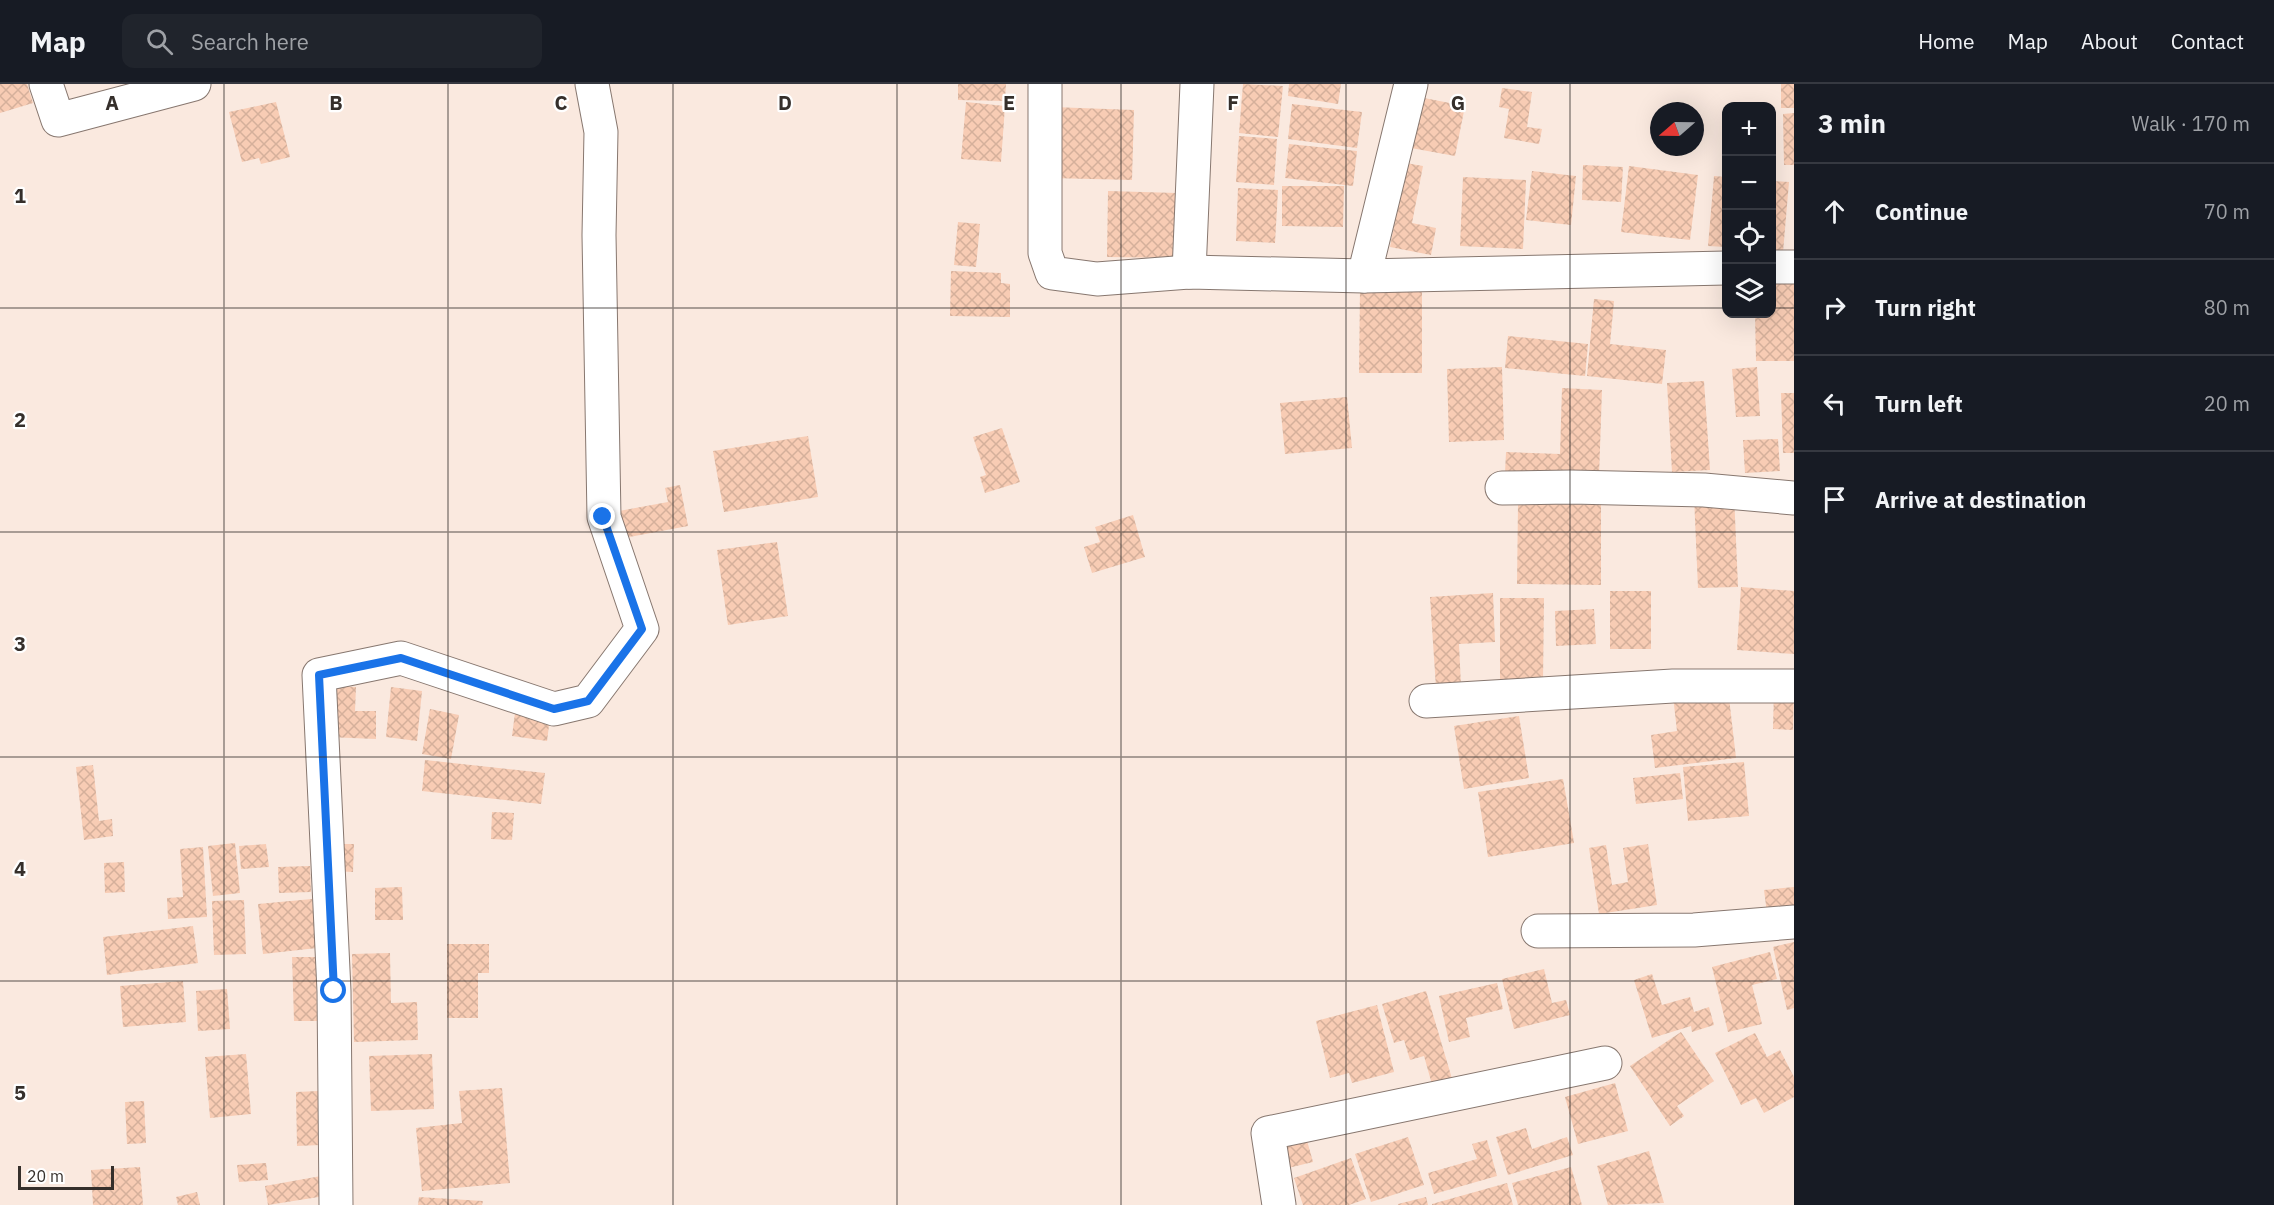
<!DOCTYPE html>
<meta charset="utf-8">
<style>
body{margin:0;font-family:"IBM Plex Sans",sans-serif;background:#20242c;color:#f1f3f6}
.controls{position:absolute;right:18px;top:18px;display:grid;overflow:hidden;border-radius:12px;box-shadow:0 6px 24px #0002}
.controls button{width:54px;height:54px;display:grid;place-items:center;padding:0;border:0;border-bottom:2px solid #363941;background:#171b24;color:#f1f3f6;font:30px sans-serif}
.compass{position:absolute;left:1650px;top:18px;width:54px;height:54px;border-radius:50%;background:#171b24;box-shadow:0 6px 24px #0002;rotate:250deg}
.scale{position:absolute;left:18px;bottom:15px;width:96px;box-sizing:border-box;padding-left:6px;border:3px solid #352f2b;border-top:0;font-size:16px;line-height:21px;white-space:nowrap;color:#352f2b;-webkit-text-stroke:4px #fff;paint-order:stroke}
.stop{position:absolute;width:18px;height:18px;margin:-14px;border:4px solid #1a73e8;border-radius:50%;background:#fff}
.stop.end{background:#1a73e8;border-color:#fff;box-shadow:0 2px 6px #0008}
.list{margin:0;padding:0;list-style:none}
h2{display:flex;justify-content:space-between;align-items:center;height:78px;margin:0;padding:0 24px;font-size:26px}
h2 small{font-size:20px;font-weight:400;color:#9ea1a6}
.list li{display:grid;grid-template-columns:39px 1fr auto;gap:18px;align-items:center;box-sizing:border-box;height:96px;padding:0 24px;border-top:2px solid #363941}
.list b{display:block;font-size:22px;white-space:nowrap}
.list em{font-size:20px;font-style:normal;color:#9ea1a6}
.icon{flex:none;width:33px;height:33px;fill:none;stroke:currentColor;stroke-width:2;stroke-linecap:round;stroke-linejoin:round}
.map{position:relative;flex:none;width:1794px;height:1121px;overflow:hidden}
header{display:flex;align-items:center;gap:36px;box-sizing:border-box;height:84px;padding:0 30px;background:#171b24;border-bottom:2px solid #363941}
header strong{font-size:28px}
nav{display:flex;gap:33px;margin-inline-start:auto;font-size:21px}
.search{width:420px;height:54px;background:#20242c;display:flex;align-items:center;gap:15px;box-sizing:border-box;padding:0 21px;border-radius:12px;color:#9ea1a6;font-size:22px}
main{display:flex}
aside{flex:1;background:#171b24}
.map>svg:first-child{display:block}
.building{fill:url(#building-cross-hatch)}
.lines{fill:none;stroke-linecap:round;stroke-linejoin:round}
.street-casing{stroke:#87776f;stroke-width:35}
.street{stroke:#fff;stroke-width:33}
.route{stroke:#1a73e8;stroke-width:8}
.grid{fill:none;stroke:#352f2b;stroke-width:1.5;stroke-opacity:0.55}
.grid-label{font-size:20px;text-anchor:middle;font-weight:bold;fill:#352f2b;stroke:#fff;stroke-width:4.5;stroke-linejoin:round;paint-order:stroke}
</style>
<header>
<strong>Map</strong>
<div class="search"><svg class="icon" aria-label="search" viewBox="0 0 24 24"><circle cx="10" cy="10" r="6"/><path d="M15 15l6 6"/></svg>Search here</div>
<nav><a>Home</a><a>Map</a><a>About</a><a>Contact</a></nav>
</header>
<main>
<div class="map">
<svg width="1794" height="1121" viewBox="0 0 1794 1121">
<defs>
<pattern id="building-cross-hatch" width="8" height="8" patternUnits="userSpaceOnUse" patternTransform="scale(1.5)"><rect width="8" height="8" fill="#f8ccb4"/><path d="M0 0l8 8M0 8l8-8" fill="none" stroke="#d5b09b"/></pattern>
</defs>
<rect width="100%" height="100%" fill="#fae9df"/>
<!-- building -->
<g class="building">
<polygon points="0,0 27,0 33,19 0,29"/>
<polygon points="958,0 1006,0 1005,17 958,16"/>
<polygon points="1243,0 1283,2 1278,53 1239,49"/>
<polygon points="1289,0 1341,0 1338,20 1288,12"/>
<rect x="1781" y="0" width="13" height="24"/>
<polygon points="1502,4 1532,8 1527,43 1542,45 1539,60 1504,54 1509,25 1499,23"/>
<polygon points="1419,13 1465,22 1455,72 1411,64"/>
<polygon points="276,18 290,73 261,80 259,74 242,78 229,28"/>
<polygon points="966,18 1005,22 1001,78 961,75"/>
<polygon points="1292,20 1362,28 1357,64 1288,55"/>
<polygon points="1053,23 1134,26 1132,96 1050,94"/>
<polygon points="1794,29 1794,81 1784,81 1783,30"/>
<polygon points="1239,52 1277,55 1274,101 1236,98"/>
<polygon points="1289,60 1357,67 1353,102 1285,94"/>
<polygon points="1406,79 1423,82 1412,139 1436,144 1431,171 1390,163"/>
<polygon points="1583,81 1623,83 1621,118 1582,116"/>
<polygon points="1629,82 1698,91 1690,156 1621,148"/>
<polygon points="1532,87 1576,92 1571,141 1526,136"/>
<polygon points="1714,92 1726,93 1726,163 1708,162"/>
<polygon points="1463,93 1526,96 1523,165 1460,162"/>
<polygon points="1772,97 1789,98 1783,168 1772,167"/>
<polygon points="1282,102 1344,102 1343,143 1282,142"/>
<polygon points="1238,104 1278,106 1275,159 1236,157"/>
<polygon points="1108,107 1177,109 1176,174 1107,173"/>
<polygon points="958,138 980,140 976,183 954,181"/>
<polygon points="951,187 1001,189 1001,199 1010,200 1010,233 950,232"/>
<polygon points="1772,191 1794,191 1794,277 1756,277 1755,230 1772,230"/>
<polygon points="1360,206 1422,206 1422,289 1359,289"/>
<polygon points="1594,215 1614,217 1610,260 1666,266 1662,300 1587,292"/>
<polygon points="1508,252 1588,260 1585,292 1505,284"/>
<polygon points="1502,283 1504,356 1449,358 1447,285"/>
<polygon points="1757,283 1760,332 1736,333 1732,285"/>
<polygon points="1704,297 1710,386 1672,388 1667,299"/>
<polygon points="1562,304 1602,306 1599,393 1505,389 1506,368 1560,370"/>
<polygon points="1781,309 1794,309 1794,369 1783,369"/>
<polygon points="1347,313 1352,364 1285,370 1280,319"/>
<polygon points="1002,344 1020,398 985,409 980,393 986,391 973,353"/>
<polygon points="808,352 818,413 724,428 713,367"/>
<polygon points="1778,355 1780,387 1745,389 1743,356"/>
<polygon points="680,401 688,442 624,454 619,427 668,418 665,404"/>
<polygon points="1734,410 1738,503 1698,504 1694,412"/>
<polygon points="1518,420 1601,421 1601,501 1517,500"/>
<polygon points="1133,431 1145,473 1092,489 1084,463 1100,458 1095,443"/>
<polygon points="777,458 788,532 728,541 717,466"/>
<polygon points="1741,503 1794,507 1794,570 1737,566"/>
<rect x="1610" y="507" width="41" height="58"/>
<polygon points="1493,509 1495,558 1459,560 1461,602 1436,604 1430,513"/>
<polygon points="1500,514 1544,514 1543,597 1500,596"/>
<polygon points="1594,525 1596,560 1556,562 1555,527"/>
<polygon points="328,602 356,603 355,627 376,627 376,655 327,653"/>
<polygon points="391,603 422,607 417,657 386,653"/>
<polygon points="1728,605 1736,674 1655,684 1651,651 1677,647 1673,612"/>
<polygon points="1774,605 1794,605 1793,646 1773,645"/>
<polygon points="430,625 459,631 451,675 422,670"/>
<polygon points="515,629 550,634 547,657 512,652"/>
<polygon points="1519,632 1529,694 1464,705 1454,642"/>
<polygon points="425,676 545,689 541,720 422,707"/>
<polygon points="1744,678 1749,732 1688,737 1683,683"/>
<polygon points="93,681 99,737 112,735 113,752 84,756 76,683"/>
<polygon points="1680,689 1683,715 1636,720 1633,694"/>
<polygon points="1563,695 1574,759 1488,773 1478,708"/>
<polygon points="492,728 514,729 512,756 491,755"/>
<polygon points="235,759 240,809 213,812 208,762"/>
<polygon points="266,760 269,783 241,785 239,762"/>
<polygon points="333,760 354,760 353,788 333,787"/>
<polygon points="1648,760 1657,821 1599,830 1589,764 1606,761 1612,801 1628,798 1623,764"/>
<polygon points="203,763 207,833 168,835 167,814 183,813 180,765"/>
<polygon points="124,778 125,808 105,809 104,779"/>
<polygon points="310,782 311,808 279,809 278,783"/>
<polygon points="402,803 403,836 375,836 375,804"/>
<polygon points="1794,803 1794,825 1767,829 1764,806"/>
<polygon points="312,815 317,864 263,870 258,820"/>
<polygon points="244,816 246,870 214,871 212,817"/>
<polygon points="193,842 198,879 107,891 103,853"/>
<polygon points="1794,858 1794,924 1787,926 1773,863"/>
<polygon points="447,860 489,860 489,889 478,889 478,934 447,934"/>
<polygon points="1770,868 1777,895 1752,901 1762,940 1728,948 1712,883"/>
<polygon points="390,869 391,919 417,918 418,956 354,958 352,870"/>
<polygon points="292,873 316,873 317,937 294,937"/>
<polygon points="1544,885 1552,919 1566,916 1570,931 1514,945 1502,895"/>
<polygon points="1652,890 1662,921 1690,913 1694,928 1709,923 1714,941 1692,948 1691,942 1652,954 1634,896"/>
<polygon points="183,897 186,938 123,943 120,902"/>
<polygon points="1497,899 1503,925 1466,934 1470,953 1449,958 1439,912"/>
<polygon points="227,905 230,945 198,947 196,907"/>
<polygon points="1426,907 1453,998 1433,1004 1424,972 1410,976 1404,956 1394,959 1382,920"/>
<polygon points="1377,921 1394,988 1352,999 1349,989 1330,994 1316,937"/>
<polygon points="1681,948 1714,997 1677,1022 1684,1032 1670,1042 1630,982"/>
<polygon points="1755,949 1767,973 1780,966 1794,993 1794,1013 1764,1029 1756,1014 1741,1021 1715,969"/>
<polygon points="246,970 251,1030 210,1034 205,973"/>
<polygon points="432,970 434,1025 371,1027 369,972"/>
<polygon points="1615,999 1628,1047 1578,1060 1565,1013"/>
<polygon points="502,1004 510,1099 422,1107 416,1044 462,1039 459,1007"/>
<polygon points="319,1007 321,1061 297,1062 296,1008"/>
<polygon points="144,1017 146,1059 127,1060 125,1018"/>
<polygon points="1526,1044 1532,1065 1567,1053 1573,1071 1508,1091 1496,1053"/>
<polygon points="1304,1046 1313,1078 1288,1084 1279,1053"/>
<polygon points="1408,1053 1424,1101 1371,1118 1355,1070"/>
<polygon points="1487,1056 1497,1092 1434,1110 1428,1089 1477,1075 1472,1060"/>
<polygon points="1649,1067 1664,1119 1608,1121 1597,1082"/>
<polygon points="1351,1074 1366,1115 1349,1121 1303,1121 1294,1094"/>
<polygon points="266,1079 268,1096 239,1098 237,1081"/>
<polygon points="140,1083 143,1121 93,1121 91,1086"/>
<polygon points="1571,1083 1582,1121 1518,1121 1512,1099"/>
<polygon points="321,1092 325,1112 268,1121 265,1102"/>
<polygon points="1507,1099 1513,1121 1432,1121 1432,1120"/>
<polygon points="197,1108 200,1121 178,1121 176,1113"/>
<polygon points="419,1113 483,1117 482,1121 418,1121"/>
<polygon points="1426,1113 1428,1121 1398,1121 1398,1120"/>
</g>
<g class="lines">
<defs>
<g id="street">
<polyline points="46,0 58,36 194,0"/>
<polyline points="1045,0 1045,169 1052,189 1097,195 1189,188 1364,192 1726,184"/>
<polyline points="1772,183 1794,183"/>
<polyline points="1189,188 1197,0"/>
<polyline points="1364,192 1411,0"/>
<polyline points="1502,404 1571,403 1704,406 1794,414"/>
<polyline points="1426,617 1673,602 1794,602"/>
<polyline points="1538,847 1694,846 1794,838"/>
<polyline points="336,1121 334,907 319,591 401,574 554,625 588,617 642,545 604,433 599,151 601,48 592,0"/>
<polyline points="1279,1121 1268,1049 1605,979"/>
</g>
</defs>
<!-- street casing -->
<use href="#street" class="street-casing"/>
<!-- street -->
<use href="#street" class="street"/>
</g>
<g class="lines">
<!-- route -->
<polyline class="route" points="334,907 319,591 401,574 554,625 588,617 642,545 603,433"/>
</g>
<!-- grid -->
<path class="grid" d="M224,0V1121M448,0V1121M673,0V1121M897,0V1121M1121,0V1121M1346,0V1121M1570,0V1121M0,224H1726M1772,224H1794M0,448H1794M0,673H1794M0,897H1794"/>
<g class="grid-label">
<text x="112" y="26">A</text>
<text x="336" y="26">B</text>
<text x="561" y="26">C</text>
<text x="785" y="26">D</text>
<text x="1009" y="26">E</text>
<text x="1233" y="26">F</text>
<text x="1458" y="26">G</text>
<text x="20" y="119">1</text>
<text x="20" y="343">2</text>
<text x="20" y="567">3</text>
<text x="20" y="792">4</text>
<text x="20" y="1016">5</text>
</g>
</svg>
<div class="controls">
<button>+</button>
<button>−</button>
<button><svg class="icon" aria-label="locate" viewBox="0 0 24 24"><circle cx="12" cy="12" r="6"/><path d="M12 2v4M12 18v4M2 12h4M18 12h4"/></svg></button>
<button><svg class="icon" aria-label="layers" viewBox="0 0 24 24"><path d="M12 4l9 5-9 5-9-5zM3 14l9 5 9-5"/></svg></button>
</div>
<svg class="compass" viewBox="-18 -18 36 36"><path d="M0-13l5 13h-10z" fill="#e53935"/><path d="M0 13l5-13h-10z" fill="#9ea1a6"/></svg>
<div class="scale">20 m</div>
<div class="stop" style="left:334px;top:907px"></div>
<div class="stop end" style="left:603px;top:433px"></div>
</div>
<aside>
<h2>3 min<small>Walk · 170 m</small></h2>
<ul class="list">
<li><svg class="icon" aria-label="ahead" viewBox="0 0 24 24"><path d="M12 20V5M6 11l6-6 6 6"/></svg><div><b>Continue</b></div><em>70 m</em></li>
<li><svg class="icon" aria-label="right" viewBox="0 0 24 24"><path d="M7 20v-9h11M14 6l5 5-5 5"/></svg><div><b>Turn right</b></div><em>80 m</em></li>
<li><svg class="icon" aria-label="left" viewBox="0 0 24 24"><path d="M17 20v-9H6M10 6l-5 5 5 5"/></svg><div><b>Turn left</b></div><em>20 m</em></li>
<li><svg class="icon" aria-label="arrive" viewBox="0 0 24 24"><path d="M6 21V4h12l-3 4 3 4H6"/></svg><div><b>Arrive at destination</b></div></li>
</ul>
</aside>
</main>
